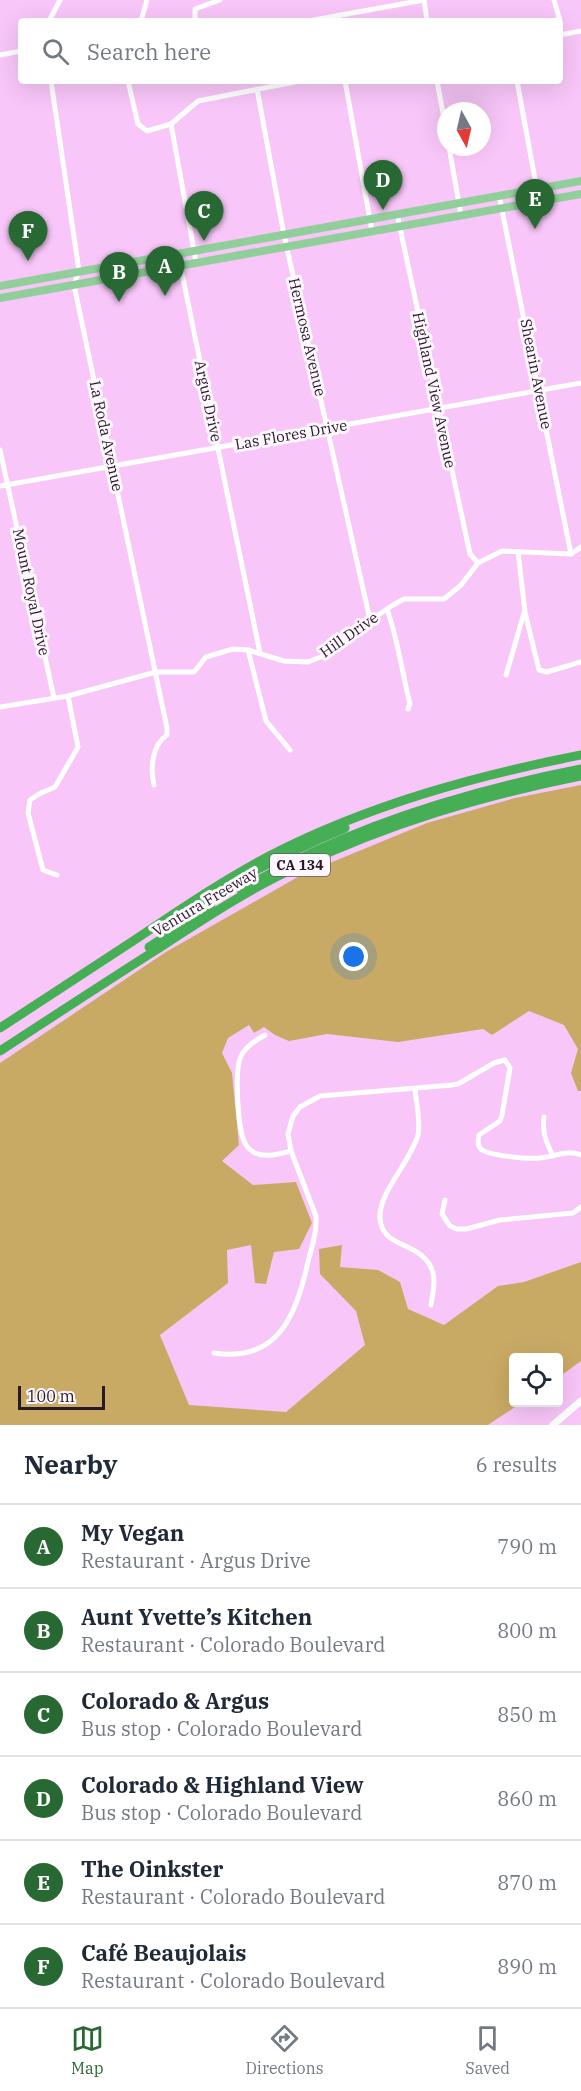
<!DOCTYPE html>
<meta charset="utf-8">
<style>
body{margin:0;font-family:"IBM Plex Serif",serif;background:#f2f2f3;color:#1f2937}
.controls{position:absolute;right:18px;bottom:18px;display:grid;overflow:hidden;border-radius:6px;box-shadow:0 6px 24px #0002}
.controls button{width:54px;height:54px;display:grid;place-items:center;padding:0;border:0;border-bottom:2px solid #e0e1e3;background:#fff;color:#1f2937;font:30px sans-serif}
.compass{position:absolute;left:437px;top:102px;width:54px;height:54px;border-radius:50%;background:#fff;box-shadow:0 6px 24px #0002;rotate:172deg}
.scale{position:absolute;left:18px;bottom:15px;width:87px;box-sizing:border-box;padding-left:6px;border:3px solid #29172a;border-top:0;font-size:16px;line-height:21px;white-space:nowrap;color:#29172a;-webkit-text-stroke:4px #fdf8fd;paint-order:stroke}
.you{position:absolute;left:354px;top:957px;width:21px;height:21px;margin:-15px;border:4px solid #fff;border-radius:50%;background:#1a73e8;box-shadow:0 0 0 9px #1a73e833}
.badge{display:grid;place-items:center;width:39px;height:39px;border-radius:50%;background:#286832;color:#fff;font-size:20px;font-weight:700}
.pin{position:absolute;translate:-50% -50px;filter:drop-shadow(0 2px 3px #0008)}
.pin::after{content:'';position:absolute;top:32px;width:21px;height:18px;background:inherit;clip-path:polygon(0 0,100% 0,50% 100%)}
.list{margin:0;padding:0;list-style:none}
h2{display:flex;justify-content:space-between;align-items:center;height:78px;margin:0;padding:0 24px;font-size:26px}
h2 small{font-size:20px;font-weight:400;color:#747a83}
.list li{display:grid;grid-template-columns:39px 1fr auto;gap:18px;align-items:center;box-sizing:border-box;height:84px;padding:0 24px;border-top:2px solid #e0e1e3}
.list b{display:block;font-size:22px;white-space:nowrap}
.list p{margin:0;font-size:20px;white-space:nowrap;color:#747a83}
.list em{font-size:20px;font-style:normal;color:#747a83}
.icon{flex:none;width:33px;height:33px;fill:none;stroke:currentColor;stroke-width:2;stroke-linecap:round;stroke-linejoin:round}
.map{position:relative;flex:none;width:581px;height:1425px;overflow:hidden}
.search{position:absolute;background:#fff;box-shadow:0 6px 24px #0002;left:18px;right:18px;top:18px;height:66px;display:flex;align-items:center;gap:15px;box-sizing:border-box;padding:0 21px;border-radius:6px;color:#747a83;font-size:22px}
.sheet{height:582px;background:#fff}
nav{display:flex;justify-content:space-around;align-items:center;box-sizing:border-box;height:84px;border-top:2px solid #e0e1e3;background:#fff;font-size:16px;color:#747a83}
nav a{display:grid;justify-items:center;gap:3px}
nav .on{color:#286832}
.map>svg:first-child{display:block}
.green{fill:#c9aa65}
.lines{fill:none;stroke-linecap:round;stroke-linejoin:round}
.minor{stroke:#fff;stroke-width:5}
.tertiary{stroke:#fff;stroke-width:7}
.primary{stroke:#90cf9a;stroke-width:8}
.motorway{stroke:#46af56;stroke-width:9}
.labels{text-anchor:middle;stroke-width:6;stroke-linejoin:round;paint-order:stroke}
.shield{fill:#fdf8fd;stroke:#695a69;stroke-width:1.5}
.shield-label{font-size:14px;font-weight:bold;fill:#29172a}
.street-label{font-size:15px;fill:#29172a;stroke:#fdf8fd}
</style>
<div class="map">
<svg width="581" height="1425" viewBox="0 0 581 1425">
<rect width="100%" height="100%" fill="#f8c6f8"/>
<!-- green -->
<polygon class="green" points="581,785 581,1091 578,1091 571,1073 578,1049 564,1025 529,1011 492,1035 483,1029 398,1042 327,1034 289,1041 275,1035 264,1027 254,1033 249,1025 228,1038 222,1053 232,1073 239,1145 222,1161 253,1185 296,1182 312,1223 299,1249 274,1252 266,1284 255,1283 251,1245 227,1250 228,1283 160,1335 189,1405 286,1412 365,1345 356,1311 320,1274 319,1249 342,1245 340,1267 378,1270 400,1282 408,1309 444,1325 498,1286 524,1282 581,1262 581,1361 559,1377 558,1358 514,1358 514,1402 521,1403 488,1425 0,1425 0,1063 166,952 303,874 427,823 515,798"/>
<g class="lines">
<!-- minor -->
<g class="minor">
<polyline points="424,0 427,21"/>
<polyline points="554,0 560,21"/>
<polyline points="49,21 60,0"/>
<polyline points="141,21 147,0"/>
<polyline points="195,21 195,9 220,0"/>
<polyline points="308,21 424,0"/>
<polyline points="560,35 581,31"/>
<polyline points="0,55 21,51"/>
<path d="M51,81L79,271L74,285L167,728V735C152,745 150,768 154,785"/>
<polyline points="128,81 138,124 147,131 171,124 198,101 300,81"/>
<polyline points="345,81 372,231"/>
<polyline points="437,81 446,129"/>
<polyline points="517,81 539,201"/>
<polyline points="257,89 284,235 370,620"/>
<polyline points="171,124 196,262"/>
<polyline points="449,147 461,215"/>
<polyline points="499,195 571,554"/>
<polyline points="397,214 470,554 478,563"/>
<polyline points="178,254 260,653"/>
<polyline points="0,450 54,698"/>
<polyline points="0,486 581,383"/>
<polyline points="518,552 525,612 539,670 547,672 581,662"/>
<path d="M387,609C398,640 402,672 410,704L408,709"/>
<polyline points="248,650 266,721 290,750"/>
<polyline points="506,675 524,613"/>
<polyline points="0,707 68,696 156,672 194,672 206,657 233,649 248,650 284,661 308,662 328,654 344,638 393,605 404,599 444,599 461,585 478,563 502,551 571,554 581,547"/>
<polyline points="57,875 43,870 28,813 30,800 39,794 55,787 78,747 68,696"/>
<path d="M265,1035C256,1040 246,1046 241,1056C234,1070 238,1130 245,1143C247,1147 251,1151 255,1153C266,1158 279,1154 291,1151"/>
<path d="M415,1089C416,1103 421,1121 418,1135C411,1161 379,1192 380,1217C380,1250 424,1240 433,1273C436,1283 432,1296 431,1305"/>
<path d="M544,1117C542,1132 546,1142 553,1156"/>
<polyline points="445,1200 442,1214 450,1226 457,1229 466,1229 500,1220 573,1213 581,1207"/>
<path d="M214,1353C279,1363 296,1314 308,1262C312,1246 317,1232 316,1216L291,1151L288,1134L293,1116L300,1107L320,1096L452,1085L458,1084L494,1063L505,1060L510,1068L502,1115L500,1121L479,1135C478,1139 477,1144 480,1148C486,1156 529,1159 540,1158C554,1157 567,1149 581,1155"/>
</g>
<!-- tertiary -->
<polyline class="tertiary" points="553,1425 581,1401"/>
<!-- primary -->
<g class="primary">
<polyline points="0,286 581,181"/>
<polyline points="0,298 581,194"/>
</g>
<!-- motorway -->
<g class="motorway">
<path d="M241,890C345,828 463,792 581,769"/>
<path d="M205,900C249,872 297,848 345,828"/>
<polyline points="149,947 211,907"/>
<path d="M0,1028C44,999 89,970 133,941C178,911 223,880 271,855C369,805 474,776 581,755"/>
<path d="M0,1051C52,1017 104,983 156,950C202,920 247,890 297,867C390,823 481,796 581,776"/>
</g>
</g>
<g class="labels">
<!-- shield labels -->
<rect class="shield" x="270" y="854" width="60" height="22" rx="4.5"/>
<g class="shield-label">
<text x="300" y="870">CA 134</text>
</g>
<!-- street labels -->
<g class="street-label">
<text transform="translate(307 337) rotate(77)" y="5">Hermosa Avenue</text>
<text transform="translate(536 374) rotate(79)" y="5">Shearin Avenue</text>
<text transform="translate(434 390) rotate(78)" y="5">Highland View Avenue</text>
<text transform="translate(208 401) rotate(78)" y="5">Argus Drive</text>
<text transform="translate(291 435) rotate(-10)" y="5">Las Flores Drive</text>
<text transform="translate(106 436) rotate(78)" y="5">La Roda Avenue</text>
<text transform="translate(31 592) rotate(78)" y="5">Mount Royal Drive</text>
<text transform="translate(349 635) rotate(-35)" y="5">Hill Drive</text>
<text transform="translate(205 902) rotate(-31)" y="5">Ventura Freeway</text>
</g>
</g>
</svg>
<div class="controls">
<button><svg class="icon" aria-label="locate" viewBox="0 0 24 24"><circle cx="12" cy="12" r="6"/><path d="M12 2v4M12 18v4M2 12h4M18 12h4"/></svg></button>
</div>
<svg class="compass" viewBox="-18 -18 36 36"><path d="M0-13l5 13h-10z" fill="#e53935"/><path d="M0 13l5-13h-10z" fill="#747a83"/></svg>
<div class="scale">100 m</div>
<div class="you"></div>
<div class="pin badge" style="left:165px;top:296px">A</div>
<div class="pin badge" style="left:119px;top:302px">B</div>
<div class="pin badge" style="left:204px;top:241px">C</div>
<div class="pin badge" style="left:383px;top:210px">D</div>
<div class="pin badge" style="left:535px;top:229px">E</div>
<div class="pin badge" style="left:28px;top:261px">F</div>
<div class="search"><svg class="icon" aria-label="search" viewBox="0 0 24 24"><circle cx="10" cy="10" r="6"/><path d="M15 15l6 6"/></svg>Search here</div>
</div>
<section class="sheet">
<h2>Nearby<small>6 results</small></h2>
<ul class="list">
<li><span class="badge">A</span><div><b>My Vegan</b><p>Restaurant · Argus Drive</p></div><em>790 m</em></li>
<li><span class="badge">B</span><div><b>Aunt Yvette’s Kitchen</b><p>Restaurant · Colorado Boulevard</p></div><em>800 m</em></li>
<li><span class="badge">C</span><div><b>Colorado &amp; Argus</b><p>Bus stop · Colorado Boulevard</p></div><em>850 m</em></li>
<li><span class="badge">D</span><div><b>Colorado &amp; Highland View</b><p>Bus stop · Colorado Boulevard</p></div><em>860 m</em></li>
<li><span class="badge">E</span><div><b>The Oinkster</b><p>Restaurant · Colorado Boulevard</p></div><em>870 m</em></li>
<li><span class="badge">F</span><div><b>Café Beaujolais</b><p>Restaurant · Colorado Boulevard</p></div><em>890 m</em></li>
</ul>
</section>
<nav>
<a class="on"><svg class="icon" aria-label="map" viewBox="0 0 24 24"><path d="M3 6l6-2 6 2 6-2v14l-6 2-6-2-6 2zM9 4v14M15 6v14"/></svg>Map</a>
<a><svg class="icon" aria-label="directions" viewBox="0 0 24 24"><path d="M12 3l9 9-9 9-9-9zM9 14v-3h6M13 9l2 2-2 2"/></svg>Directions</a>
<a><svg class="icon" aria-label="saved" viewBox="0 0 24 24"><path d="M7 4h10v16l-5-4-5 4z"/></svg>Saved</a>
</nav>
